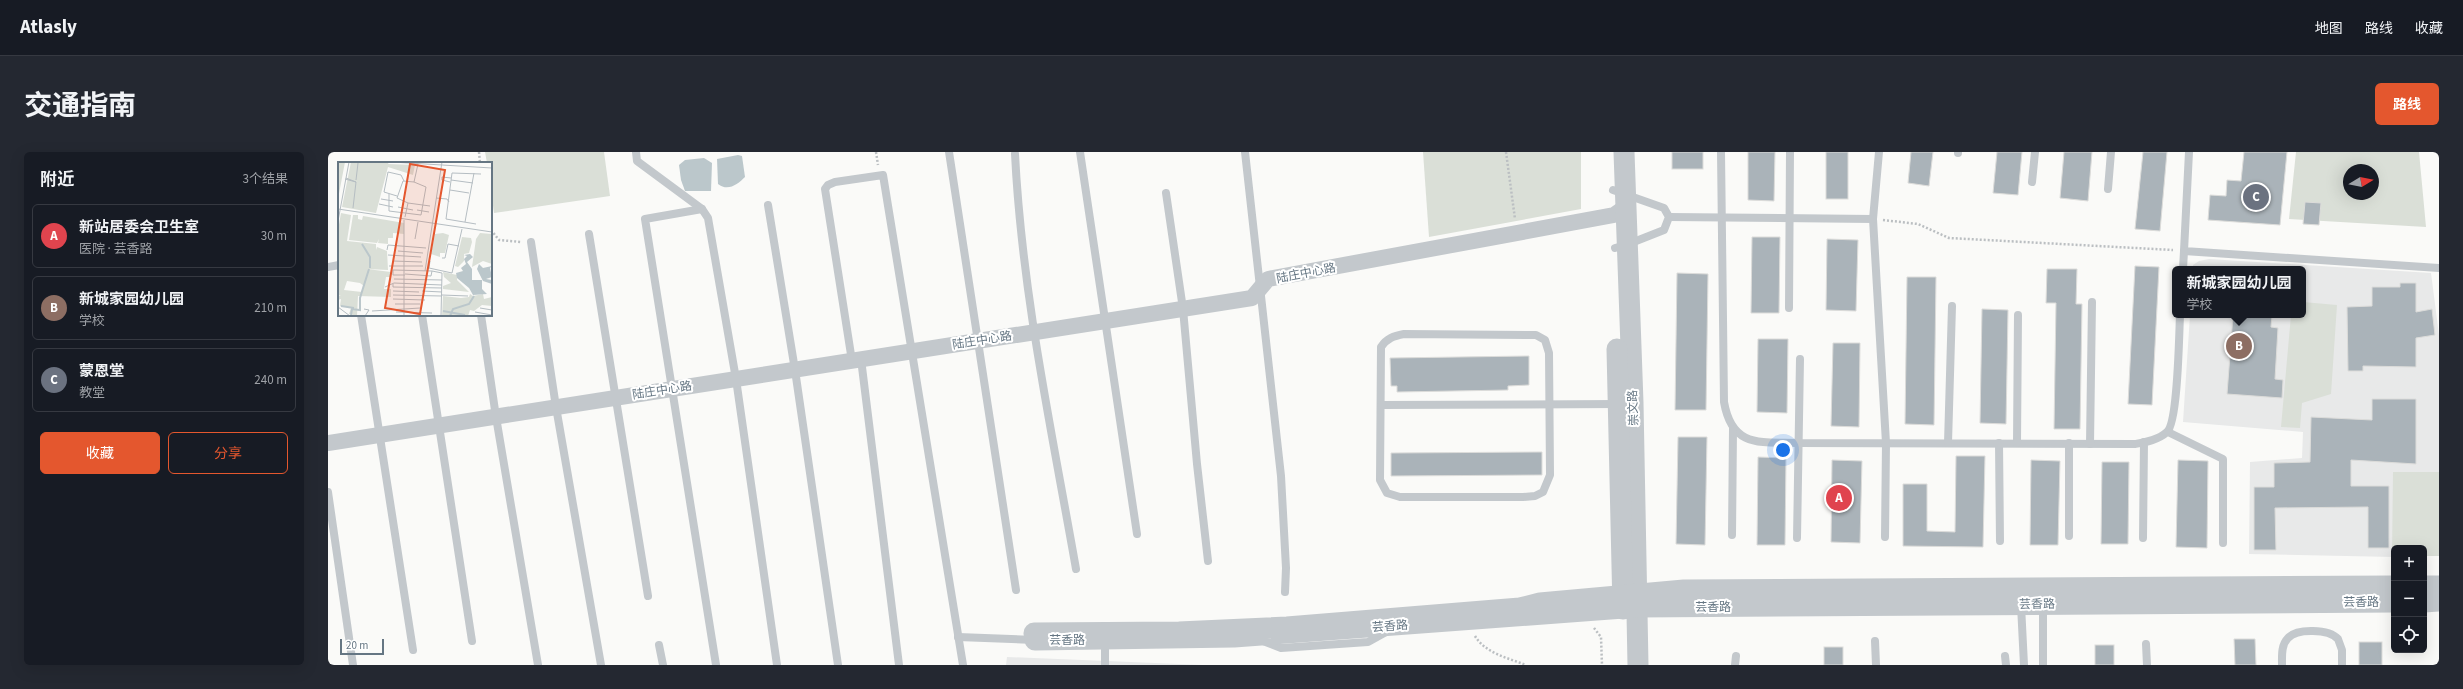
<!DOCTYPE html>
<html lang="zh">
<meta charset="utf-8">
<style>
body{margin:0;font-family:"Source Sans 3","Noto Sans SC",sans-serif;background:#242831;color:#f1f3f6}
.controls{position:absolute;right:12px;bottom:12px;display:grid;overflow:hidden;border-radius:6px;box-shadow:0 4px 16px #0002}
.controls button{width:36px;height:36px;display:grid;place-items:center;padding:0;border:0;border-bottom:1px solid #363941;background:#171b24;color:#f1f3f6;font:20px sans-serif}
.compass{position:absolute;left:2015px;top:12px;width:36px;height:36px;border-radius:50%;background:#171b24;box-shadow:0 4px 16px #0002;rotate:80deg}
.scale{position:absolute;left:12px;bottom:10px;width:44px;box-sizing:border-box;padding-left:4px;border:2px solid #657683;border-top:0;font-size:11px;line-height:14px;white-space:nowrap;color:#657683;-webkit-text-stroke:3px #fff;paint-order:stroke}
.you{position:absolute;left:1455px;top:298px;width:14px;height:14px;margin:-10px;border:3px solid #fff;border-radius:50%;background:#1a73e8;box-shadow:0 0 0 6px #1a73e833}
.badge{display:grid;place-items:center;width:26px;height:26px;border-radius:50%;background:#e4572e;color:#fff;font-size:13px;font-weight:700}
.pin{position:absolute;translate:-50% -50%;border:2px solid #fff;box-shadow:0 1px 4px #0006}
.popup{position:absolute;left:1844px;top:114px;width:134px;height:52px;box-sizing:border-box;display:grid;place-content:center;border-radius:6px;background:#171b24;filter:drop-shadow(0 1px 3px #0005);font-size:13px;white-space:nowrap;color:#9ea1a6}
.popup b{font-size:15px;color:#f1f3f6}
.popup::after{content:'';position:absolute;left:50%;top:100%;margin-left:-8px;border:8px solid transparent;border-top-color:#171b24}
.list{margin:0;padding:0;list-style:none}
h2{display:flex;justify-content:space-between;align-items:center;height:52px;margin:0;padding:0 16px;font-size:17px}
h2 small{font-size:13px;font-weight:400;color:#9ea1a6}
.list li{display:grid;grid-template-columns:26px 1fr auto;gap:12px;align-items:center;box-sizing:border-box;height:64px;margin:0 8px 8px;padding:0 8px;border:1px solid #363941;border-radius:6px}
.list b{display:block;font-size:15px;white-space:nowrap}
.list p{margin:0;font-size:13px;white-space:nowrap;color:#9ea1a6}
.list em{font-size:13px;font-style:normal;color:#9ea1a6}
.actions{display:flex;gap:8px;padding:12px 16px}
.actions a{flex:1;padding:9px 0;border:1px solid #e4572e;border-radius:6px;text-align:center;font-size:14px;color:#e4572e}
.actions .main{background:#e4572e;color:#fff}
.icon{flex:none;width:22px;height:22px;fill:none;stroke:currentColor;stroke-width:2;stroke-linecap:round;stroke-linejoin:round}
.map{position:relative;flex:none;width:2111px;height:513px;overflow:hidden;border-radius:6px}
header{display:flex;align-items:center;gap:24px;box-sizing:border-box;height:56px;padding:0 20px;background:#171b24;border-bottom:1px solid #363941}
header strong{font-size:19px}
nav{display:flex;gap:22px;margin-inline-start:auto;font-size:14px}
.intro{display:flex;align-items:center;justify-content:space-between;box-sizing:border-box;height:96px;padding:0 24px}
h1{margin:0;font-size:28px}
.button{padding:10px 18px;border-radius:6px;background:#e4572e;color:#fff;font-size:14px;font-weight:700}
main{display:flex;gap:24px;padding:0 24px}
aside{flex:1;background:#171b24;border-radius:6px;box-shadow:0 4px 16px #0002}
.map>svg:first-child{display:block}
.built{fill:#e8e9e9}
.green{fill:#dadfd7;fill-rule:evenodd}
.water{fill:#bbc7cb}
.building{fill:#aab3b9;stroke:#dcdcda}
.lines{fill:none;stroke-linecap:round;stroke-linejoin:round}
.path{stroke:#bbbfc2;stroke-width:2.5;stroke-dasharray:2 2;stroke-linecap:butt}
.service{stroke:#c3c8cc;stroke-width:8}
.minor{stroke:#c3c8cc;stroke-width:16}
.tertiary{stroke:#c3c8cc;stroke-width:21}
.labels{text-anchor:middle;stroke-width:4;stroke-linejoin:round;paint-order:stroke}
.street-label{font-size:12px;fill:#657683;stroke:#fff}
.inset-river{fill:none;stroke:#bbc7cb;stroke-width:2}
.inset-road{fill:none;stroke:#b5bdc2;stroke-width:1}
.view{fill:#e4572e;fill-opacity:0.15;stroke:#e4572e;stroke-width:2}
.inset-edge{fill:none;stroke:#657683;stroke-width:2}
</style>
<header>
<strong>Atlasly</strong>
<nav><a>地图</a><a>路线</a><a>收藏</a></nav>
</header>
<div class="intro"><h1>交通指南</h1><a class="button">路线</a></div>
<main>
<aside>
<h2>附近<small>3个结果</small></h2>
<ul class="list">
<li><span class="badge" style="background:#e0444e">A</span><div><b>新站居委会卫生室</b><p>医院 · 芸香路</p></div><em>30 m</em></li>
<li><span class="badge" style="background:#8d6e63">B</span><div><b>新城家园幼儿园</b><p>学校</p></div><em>210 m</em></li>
<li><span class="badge" style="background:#6b7280">C</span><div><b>蒙恩堂</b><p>教堂</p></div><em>240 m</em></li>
</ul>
<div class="actions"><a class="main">收藏</a><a>分享</a></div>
</aside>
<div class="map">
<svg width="2111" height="513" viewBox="0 0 2111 513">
<rect width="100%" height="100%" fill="#fafaf8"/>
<!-- built -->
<g class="built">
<polygon points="1881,107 2103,121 2111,183 2111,404 2096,404 2096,396 2066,396 2066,405 1921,402 1922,310 1974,306 1975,280 1855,270 1862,163 1975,163 1975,117 1865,117 1865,113 1871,109"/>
<polygon points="679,505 875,513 678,513"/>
</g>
<!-- green -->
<g class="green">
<polygon points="157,0 276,0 282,44 166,61 163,39 163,11 159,11"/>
<polygon points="1095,0 1253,0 1253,57 1101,85"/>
<path d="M1968,0H2091L2098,75L1961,67ZM2021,18H2045V42H2021Z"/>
<polygon points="1975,150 2009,153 2003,242 1974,251 1972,276 1953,275 1963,163 1975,163"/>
<polygon points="2065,320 2111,320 2111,404 2096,404 2096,396 2066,396 2066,405 2064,405"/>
</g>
<!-- water -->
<g class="water">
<path d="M410,3L414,4L417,25C410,32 400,40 390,32L389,7Z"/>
<polygon points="376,6 384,11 383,39 357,39 353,28 351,13 357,8"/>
</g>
<!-- building -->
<g class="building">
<rect x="1344" y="0" width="31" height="17"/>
<polygon points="1420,0 1447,0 1446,49 1420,48"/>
<rect x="1498" y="0" width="22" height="47"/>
<polygon points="1583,0 1605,0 1601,34 1580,31"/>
<polygon points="1669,0 1694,0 1690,43 1665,41"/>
<polygon points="1736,0 1764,0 1760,49 1732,46"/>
<polygon points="1815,0 1839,0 1832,79 1807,77"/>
<polygon points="1916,0 1959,0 1952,73 1880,68 1882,43 1898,44 1899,28 1913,29"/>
<polygon points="1977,50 1993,51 1991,73 1975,72"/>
<polygon points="1424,85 1452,85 1451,161 1423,161"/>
<polygon points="1499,87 1530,88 1528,159 1498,158"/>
<polygon points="1807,114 1831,115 1824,253 1800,252"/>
<polygon points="1719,117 1749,117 1748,152 1754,152 1752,277 1726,277 1728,151 1718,151"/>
<polygon points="1349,121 1380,122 1378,258 1347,258"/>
<polygon points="1579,125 1608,125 1606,273 1577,272"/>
<polygon points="2072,131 2088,131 2088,160 2104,157 2107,183 2088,186 2088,215 2035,214 2035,219 2020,219 2019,155 2044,154 2044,135 2072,135"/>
<polygon points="1654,157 1680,158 1678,272 1652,271"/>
<polygon points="1905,163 1944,163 1943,175 1950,176 1947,227 1955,228 1954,246 1899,242"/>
<polygon points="1430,187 1460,187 1459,261 1429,260"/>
<polygon points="1505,191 1532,191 1531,275 1503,274"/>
<polygon points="1201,204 1201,233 1180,234 1180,238 1069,240 1069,234 1063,234 1062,206"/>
<polygon points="2044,247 2088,247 2088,312 2023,308 2023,334 2061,334 2061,396 2040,396 2040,355 1947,356 1948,398 1926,398 1926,335 1946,335 1946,311 1982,310 1983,265 2044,268"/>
<polygon points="1350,285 1379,285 1377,393 1348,392"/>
<polygon points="1214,300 1214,323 1063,324 1063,301"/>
<polygon points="1628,304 1657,304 1655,395 1575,394 1575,332 1599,332 1599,379 1627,380"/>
<polygon points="1430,305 1458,306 1457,393 1429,393"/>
<polygon points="1504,308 1534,309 1532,391 1503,390"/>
<polygon points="1703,308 1732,309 1730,393 1702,393"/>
<polygon points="1850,308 1880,309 1879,396 1848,395"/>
<polygon points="1774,310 1801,310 1800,392 1773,392"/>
<polygon points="1906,487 1927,487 1928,513 1907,513"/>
<rect x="2031" y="490" width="23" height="23"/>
<rect x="1767" y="493" width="19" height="20"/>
<rect x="1496" y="495" width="19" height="18"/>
</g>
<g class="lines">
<!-- path -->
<g class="path">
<polyline points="151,0 152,11"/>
<polyline points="548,0 550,13"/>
<polyline points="1178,0 1187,67"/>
<polyline points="1555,68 1590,72 1621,86 1845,98"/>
<polyline points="163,78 171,88 193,90"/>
<polyline points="1266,476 1273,485 1274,513"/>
<path d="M1147,484C1157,501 1180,506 1198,513"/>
</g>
<!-- service -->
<g class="service">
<polyline points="308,0 309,9 374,57 380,66 408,227 449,513"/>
<polyline points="621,0 688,438"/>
<polyline points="752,0 809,382"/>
<polyline points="917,0 953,324 958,416 957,440"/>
<path d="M1393,0L1396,250C1404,296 1432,290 1470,291L1807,292C1818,290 1830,288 1839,280C1850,270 1851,183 1852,163"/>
<polyline points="1551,0 1545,67 1558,291 1557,385"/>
<polyline points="1861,0 1856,99 2111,116"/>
<polyline points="1630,1 1630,0"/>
<path d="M687,2C694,142 724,280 748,417"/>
<polyline points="1704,30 1707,0"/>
<polyline points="1780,37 1783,0"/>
<polyline points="1285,38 1336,56 1341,65 1336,78 1298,93 1287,96"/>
<polyline points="838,41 855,157 869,312 880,409"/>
<polyline points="440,53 467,218 510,513"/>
<polyline points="374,57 317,67 388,513"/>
<polyline points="1341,65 1545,67"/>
<polyline points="261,82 320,444"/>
<polyline points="203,90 228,255 273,513"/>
<polyline points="0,115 11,113"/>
<polyline points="1855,117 1856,99"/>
<polyline points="1461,156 1462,0"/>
<polyline points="33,163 85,498"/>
<polyline points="94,163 144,489"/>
<polyline points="153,163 168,265 210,513"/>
<path d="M1076,182L1208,183L1217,188L1221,201L1222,323L1215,340L1207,344L1195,345H1072L1059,341L1052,328L1053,195C1059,186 1066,184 1076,182Z"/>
<polyline points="533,207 571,513"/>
<polyline points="524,209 497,37 500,33 507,30 555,23 635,513"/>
<polyline points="1053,253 1290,252"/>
<polyline points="1840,280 1895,307 1895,391"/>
<polyline points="1620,291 1624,154"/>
<polyline points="1671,291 1672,389"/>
<polyline points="1689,291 1690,163"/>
<polyline points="1741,291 1741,384"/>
<polyline points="1762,292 1764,150"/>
<polyline points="0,340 25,513"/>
<polyline points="1404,383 1405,277"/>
<polyline points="1469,386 1472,207"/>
<polyline points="1815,386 1816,290"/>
<polyline points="1715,452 1715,513"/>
<polyline points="1693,453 1696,513"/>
<polyline points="630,485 706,488"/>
<polyline points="935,489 953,496 1040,490 1058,480"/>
<polyline points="1547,489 1548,513"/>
<polyline points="1818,492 1819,513"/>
<polyline points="331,493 335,513"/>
<polyline points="1677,504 1678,513"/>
<polyline points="777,513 777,488"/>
<polyline points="1407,513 1408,504"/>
<path d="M1954,513C1954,504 1953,493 1960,486C1969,476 2001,477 2010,487L2014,498V513"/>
</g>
<!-- minor -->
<polyline class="minor" points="0,291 924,146 940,127 1286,63 1296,56"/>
<!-- tertiary -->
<g class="tertiary">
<polyline points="1296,0 1305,251 1310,513"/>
<polyline points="1289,197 1295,457"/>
<polyline points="2066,434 1356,438 1212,451 1192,456 959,475 851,480 706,481 707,488 906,485 1309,455 2066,450"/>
<polyline points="2096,434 2111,434"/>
<polyline points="2096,450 2111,449"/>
</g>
</g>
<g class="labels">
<!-- street labels -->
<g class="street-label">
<text transform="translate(978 121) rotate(-11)" y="4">陆庄中心路</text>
<text transform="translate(654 188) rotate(-9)" y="4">陆庄中心路</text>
<text transform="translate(334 238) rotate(-9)" y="4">陆庄中心路</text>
<text transform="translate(1305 256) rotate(-92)" y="4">崇文路</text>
<text x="2033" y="454">芸香路</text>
<text transform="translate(1709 452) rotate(-1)" y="4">芸香路</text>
<text x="1385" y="459">芸香路</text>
<text transform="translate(1062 474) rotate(-4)" y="4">芸香路</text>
<text x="739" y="492">芸香路</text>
</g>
</g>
<!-- overview -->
<g transform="translate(10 10)">
<rect width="154" height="154" fill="#fafaf8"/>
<path d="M0,0H7L0,37ZM13,0H51L50,2L77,3L75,13L50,5L38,51L4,45ZM3,51L13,53L9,79L38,82V88L39,85L49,89L50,108L29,107L53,110L52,115H48L46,127H53V135L20,134L19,154L11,152L13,146L2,144L3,137L0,138V134L3,133H0V68ZM9,119L22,121L26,124L24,130L6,128ZM15,53H20V57L24,58L25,54L66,61V72L55,71V76H50V82L40,81L41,77L39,81L11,78ZM105,71L111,73L107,91H102V95L93,92L97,72ZM142,71L154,72V102L145,99L134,105L138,77ZM124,75L133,76L134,80L131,91L126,92V99L120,105L117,104ZM105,110L119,113V118L131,130L105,127V124L113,121L106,115ZM132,132L135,134L145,132L146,137L154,135V144L144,143L136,149L132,148L130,154H104L105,134L123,136L131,135Z" fill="#dadfd7" fill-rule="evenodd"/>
<path d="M132,92L135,95L129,100L134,107V118H144V127L149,132L135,133L131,126L119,116L118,111L125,109L123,106L128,102L126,97L129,94L126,93ZM141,102L145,106L154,104L152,106L154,115L148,117L154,118V122L145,119L139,107Z" fill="#bbc7cb"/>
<path class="inset-river" d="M24,82L32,95V106M3,144L16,146M105,149L127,153M13,153L14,147L22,148V136L31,107M112,154L115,147L131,142L136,134"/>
<path class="inset-road" d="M54,0L154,6M80,2L76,20L65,19L59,36L70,41L92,44M7,17L18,20L8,16M18,18L20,1M113,18L135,21M112,20L104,18V15L113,16M112,28L131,31M51,32V49L83,53L88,25L76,20M59,34L46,30L50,10L63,13L66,19M98,36L109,37L111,40M43,37L55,39M41,42L55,45M60,45L75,48M15,46L18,20M0,47L154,70M79,48L91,50M67,55L70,41M66,58V154M0,59L11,0M127,60L136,11M138,62L108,57L114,11L143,12M77,77L80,60M49,88L50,83L88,86M60,89L85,91M50,93L83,95M104,96H107L110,82L121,84M55,99L84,100M92,99L91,106L114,111L124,67M51,104H85M87,109L104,0M67,112L93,114L94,109L104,111L103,154M67,113H55V108L94,109M56,117L104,118M55,122V125L104,126M47,125L56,121L104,123M55,129L81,130M84,129L104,130M55,133L104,134M104,133L130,134M55,137L87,138M57,142H82M0,145L12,154M142,146L154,148M26,147L31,148L27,154M34,149L82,146M58,150L94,151M137,150L154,153"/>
<path class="view" d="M72,2L107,8L82,152L47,146Z"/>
<rect width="154" height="154" class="inset-edge"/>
</g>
</svg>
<div class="controls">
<button>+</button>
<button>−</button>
<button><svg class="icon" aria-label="locate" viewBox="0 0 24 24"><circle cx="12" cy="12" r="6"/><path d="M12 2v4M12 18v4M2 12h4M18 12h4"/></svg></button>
</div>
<svg class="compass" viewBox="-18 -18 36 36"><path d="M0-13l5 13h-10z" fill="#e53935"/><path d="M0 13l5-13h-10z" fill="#9ea1a6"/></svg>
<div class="scale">20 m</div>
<div class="you"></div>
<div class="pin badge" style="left:1511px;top:346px;background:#e0444e">A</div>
<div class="pin badge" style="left:1911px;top:194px;background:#8d6e63">B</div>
<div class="popup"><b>新城家园幼儿园</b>学校</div>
<div class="pin badge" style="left:1928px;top:45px;background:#6b7280">C</div>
</div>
</main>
